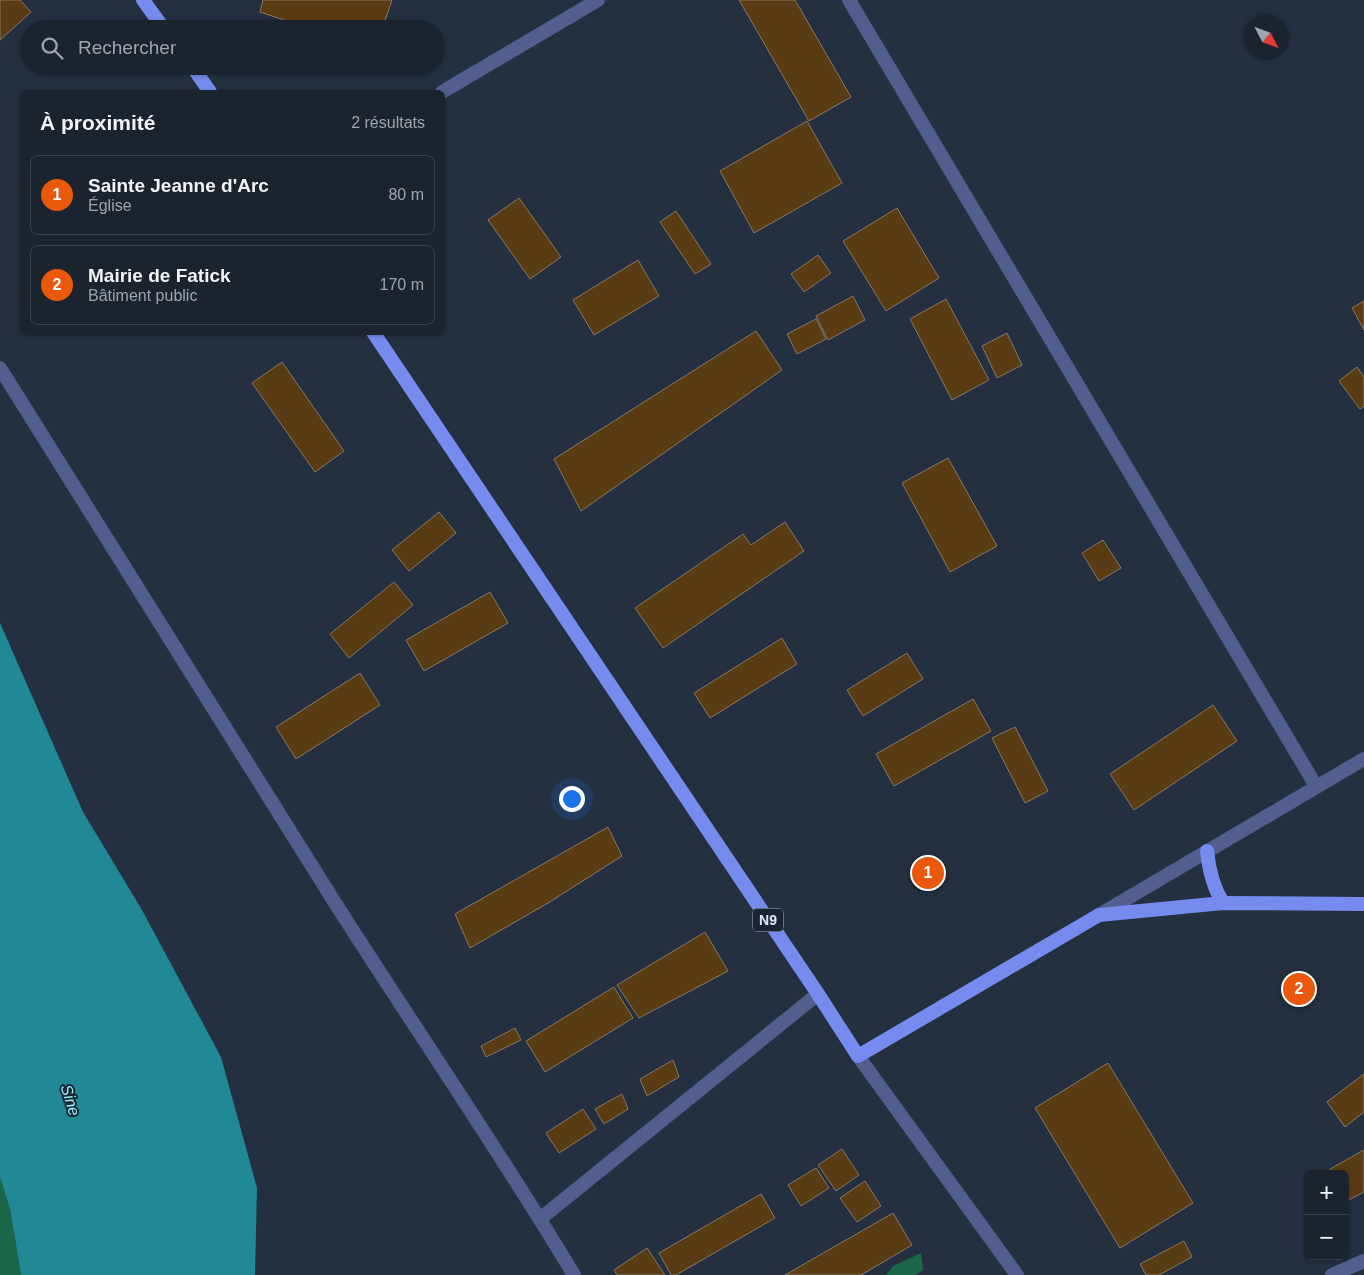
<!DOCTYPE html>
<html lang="fr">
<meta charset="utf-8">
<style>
body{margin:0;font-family:Helvetica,sans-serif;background:#242b37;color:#f1f3f6}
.controls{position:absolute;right:15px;bottom:15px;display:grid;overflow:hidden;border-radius:8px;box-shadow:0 1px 4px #0004}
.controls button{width:45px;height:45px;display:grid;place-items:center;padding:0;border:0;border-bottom:1px solid #39404b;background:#1b232f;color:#f1f3f6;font:25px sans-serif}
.compass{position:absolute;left:1244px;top:15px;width:45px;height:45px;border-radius:50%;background:#1b232f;box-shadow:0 1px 4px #0004;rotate:131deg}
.you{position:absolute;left:571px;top:798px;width:18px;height:18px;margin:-12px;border:4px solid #fff;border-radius:50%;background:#1a73e8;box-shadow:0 0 0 8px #1a73e833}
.badge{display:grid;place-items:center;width:32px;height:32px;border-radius:50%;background:#ea580c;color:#fff;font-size:16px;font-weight:700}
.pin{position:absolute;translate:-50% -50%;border:2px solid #fff;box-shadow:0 1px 5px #0006}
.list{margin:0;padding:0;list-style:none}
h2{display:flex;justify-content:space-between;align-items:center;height:65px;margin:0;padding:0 20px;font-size:21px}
h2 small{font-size:16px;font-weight:400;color:#a0a4aa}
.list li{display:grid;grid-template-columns:32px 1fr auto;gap:15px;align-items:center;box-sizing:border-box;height:80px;margin:0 10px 10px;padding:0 10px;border:1px solid #39404b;border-radius:8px}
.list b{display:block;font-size:19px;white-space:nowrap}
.list p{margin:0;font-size:16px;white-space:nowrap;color:#a0a4aa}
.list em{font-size:16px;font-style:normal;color:#a0a4aa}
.icon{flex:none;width:28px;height:28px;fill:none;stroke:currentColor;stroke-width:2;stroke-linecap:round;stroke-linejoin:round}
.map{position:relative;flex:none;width:1364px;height:1275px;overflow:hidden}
.search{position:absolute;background:#1b232f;box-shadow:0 1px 4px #0004;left:20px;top:20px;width:425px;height:55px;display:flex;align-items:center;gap:12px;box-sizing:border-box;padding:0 18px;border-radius:28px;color:#a0a4aa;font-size:19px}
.panel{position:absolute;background:#1b232f;box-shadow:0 1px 4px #0004;left:20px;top:90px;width:425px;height:245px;border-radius:8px}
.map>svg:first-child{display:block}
.green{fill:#1b6749}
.water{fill:#208995}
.building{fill:#5a3c14;stroke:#897967}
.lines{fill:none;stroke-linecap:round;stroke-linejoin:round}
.minor{stroke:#525e8e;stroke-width:14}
.tertiary{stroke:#525e8e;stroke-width:14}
.primary{stroke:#758bee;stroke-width:14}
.labels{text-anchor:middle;stroke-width:4;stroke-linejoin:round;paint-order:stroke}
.shield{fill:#1a2534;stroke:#a7afbb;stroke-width:1}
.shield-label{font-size:14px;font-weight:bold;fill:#e3eaf5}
.water-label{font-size:16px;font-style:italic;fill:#96effa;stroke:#1a2534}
</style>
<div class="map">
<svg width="1364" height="1275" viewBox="0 0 1364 1275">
<rect width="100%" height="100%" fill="#242f3f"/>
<!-- green -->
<g class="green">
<polygon points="0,1177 10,1209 21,1275 0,1275"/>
<polygon points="921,1253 923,1270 916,1275 886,1275 893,1266"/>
</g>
<!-- water -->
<polygon class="water" points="0,623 83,812 142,910 221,1057 257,1188 255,1275 21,1275 10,1209 0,1177"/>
<!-- building -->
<g class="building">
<polygon points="0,0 20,0 31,12 0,40"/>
<polygon points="263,0 392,0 382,29 311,29 260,12"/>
<polygon points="739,0 795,0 851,97 809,121"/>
<polygon points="807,121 842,183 754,233 720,171"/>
<polygon points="519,198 561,257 530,279 488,220"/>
<polygon points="897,208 939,278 886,311 843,241"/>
<polygon points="676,211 711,264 695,274 660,222"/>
<polygon points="818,255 831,273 804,292 791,274"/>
<polygon points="638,260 659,296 594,335 573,300"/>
<polygon points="853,296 865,320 828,340 816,316"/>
<polygon points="946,299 989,380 952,400 910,319"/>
<polygon points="1364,301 1364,330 1352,308"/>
<polygon points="816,319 826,339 797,354 787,334"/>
<polygon points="756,331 782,370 581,511 554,459"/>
<polygon points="1007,333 1022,365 997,378 982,346"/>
<polygon points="282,362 344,451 315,472 252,383"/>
<polygon points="1357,367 1364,377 1364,406 1360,409 1339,381"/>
<polygon points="948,458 997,546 950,572 902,483"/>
<polygon points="439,512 456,533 409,571 392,550"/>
<polygon points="785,522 804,551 663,648 635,608 743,534 751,545"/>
<polygon points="1103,540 1121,568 1099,581 1082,553"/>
<polygon points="394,582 413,605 349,658 330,634"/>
<polygon points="490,592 508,623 424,671 406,640"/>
<polygon points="782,638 797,664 710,718 694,693"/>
<polygon points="907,653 923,679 863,716 847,690"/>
<polygon points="360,673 380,705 296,759 276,727"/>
<polygon points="973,699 991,731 894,786 876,754"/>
<polygon points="1213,705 1237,741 1134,810 1110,774"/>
<polygon points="1015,727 1048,791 1025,803 992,738"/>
<polygon points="608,827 622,856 548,903 470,948 455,914"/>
<polygon points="705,932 728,971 639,1018 617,985"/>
<polygon points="614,987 633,1018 545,1072 526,1041"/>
<polygon points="515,1028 521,1040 486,1057 481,1046"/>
<polygon points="673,1060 679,1077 647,1096 640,1079"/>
<polygon points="1108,1063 1193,1203 1120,1248 1035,1108"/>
<polygon points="1364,1074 1364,1112 1345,1127 1327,1102"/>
<polygon points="622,1094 628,1109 604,1124 595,1109"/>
<polygon points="583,1109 596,1129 559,1153 546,1133"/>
<polygon points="842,1149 859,1175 836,1191 818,1165"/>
<polygon points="1364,1150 1364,1192 1347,1201 1345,1197 1345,1174 1332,1174 1330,1169"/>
<polygon points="816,1168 829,1188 801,1206 788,1185"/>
<polygon points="865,1181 881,1206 857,1222 840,1198"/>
<polygon points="761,1194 775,1218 676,1275 671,1275 659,1253"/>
<polygon points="893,1213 912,1245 861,1275 785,1275"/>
<polygon points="1184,1241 1192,1257 1159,1275 1146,1275 1140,1264"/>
<polygon points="647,1248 665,1275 617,1275 614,1270"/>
</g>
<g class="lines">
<!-- minor -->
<g class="minor">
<polyline points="849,0 1316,786"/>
<polyline points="442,92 598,0"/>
<polyline points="858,1056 1017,1275"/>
<polyline points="540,1219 818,994"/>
<polyline points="1332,1275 1364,1261"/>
</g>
<!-- tertiary -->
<g class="tertiary">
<path d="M0,368C112,544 220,722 332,898C412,1024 497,1147 574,1275"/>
<polyline points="1099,915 1364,759"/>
</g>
<!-- primary -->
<g class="primary">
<polyline points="143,0 164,29"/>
<polyline points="192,66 210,92"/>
<polyline points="373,332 818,994 858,1056 1099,915 1223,903 1364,904"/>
<path d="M1207,851C1209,870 1213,887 1223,903"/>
</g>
</g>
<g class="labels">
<!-- shield labels -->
<rect class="shield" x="753" y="908.5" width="30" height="23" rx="4"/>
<g class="shield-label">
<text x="768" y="925">N9</text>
</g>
<!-- water labels -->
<g class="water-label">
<text transform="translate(71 1100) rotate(73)" y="6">Sine</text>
</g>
</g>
</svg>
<div class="controls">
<button>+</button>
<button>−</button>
</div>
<svg class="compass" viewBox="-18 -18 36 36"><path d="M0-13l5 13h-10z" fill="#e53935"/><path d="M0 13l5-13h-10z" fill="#a0a4aa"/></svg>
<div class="you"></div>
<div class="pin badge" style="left:928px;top:873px">1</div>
<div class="pin badge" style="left:1299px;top:989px">2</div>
<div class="search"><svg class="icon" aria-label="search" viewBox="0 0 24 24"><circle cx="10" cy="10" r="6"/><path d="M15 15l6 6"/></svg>Rechercher</div>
<section class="panel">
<h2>À proximité<small>2 résultats</small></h2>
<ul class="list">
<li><span class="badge">1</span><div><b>Sainte Jeanne d'Arc</b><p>Église</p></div><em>80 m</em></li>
<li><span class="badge">2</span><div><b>Mairie de Fatick</b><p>Bâtiment public</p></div><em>170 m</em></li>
</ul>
</section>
</div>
